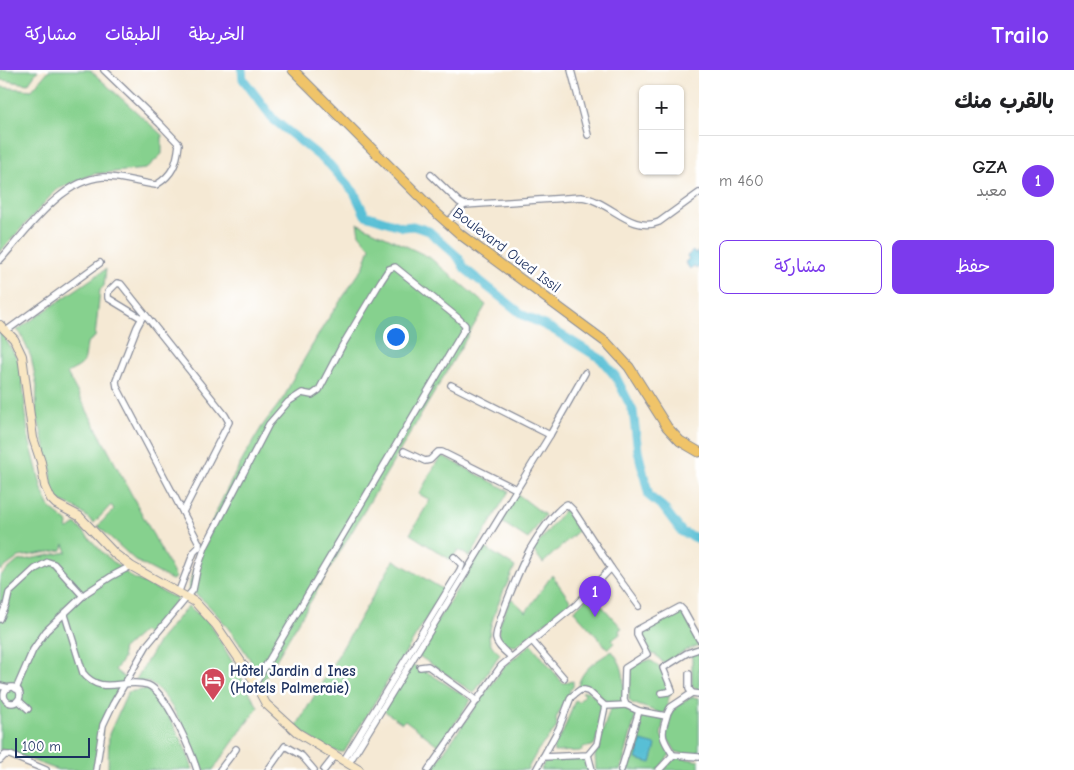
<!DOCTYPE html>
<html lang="ar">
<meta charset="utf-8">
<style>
body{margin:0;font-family:"Comic Neue","Playpen Sans Arabic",sans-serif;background:#f6f6f6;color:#202124;direction:rtl}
.controls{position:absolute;right:15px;top:15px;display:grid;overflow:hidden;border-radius:8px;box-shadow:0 1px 4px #0004}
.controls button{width:45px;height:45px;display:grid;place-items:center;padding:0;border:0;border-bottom:1px solid #e0e0e0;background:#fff;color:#202124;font:25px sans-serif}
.scale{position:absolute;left:15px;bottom:12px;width:75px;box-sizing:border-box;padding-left:5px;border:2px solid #1b2f5e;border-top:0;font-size:14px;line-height:18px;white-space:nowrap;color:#1b2f5e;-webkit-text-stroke:4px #fff;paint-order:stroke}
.you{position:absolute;left:395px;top:266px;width:18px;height:18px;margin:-12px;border:4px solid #fff;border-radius:50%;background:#1a73e8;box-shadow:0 0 0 8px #1a73e833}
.badge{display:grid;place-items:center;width:32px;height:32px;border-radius:50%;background:#7c3aed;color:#fff;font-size:16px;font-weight:700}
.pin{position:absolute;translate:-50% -41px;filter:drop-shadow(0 1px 2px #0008)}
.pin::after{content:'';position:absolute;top:26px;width:18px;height:15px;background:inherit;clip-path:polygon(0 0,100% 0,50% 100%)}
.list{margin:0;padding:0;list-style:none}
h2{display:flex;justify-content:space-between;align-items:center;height:65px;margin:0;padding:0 20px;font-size:21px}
h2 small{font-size:16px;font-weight:400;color:#757577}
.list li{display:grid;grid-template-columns:32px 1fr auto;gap:15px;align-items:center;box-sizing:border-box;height:90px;padding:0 20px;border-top:1px solid #e0e0e0}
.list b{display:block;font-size:19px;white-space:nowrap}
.list p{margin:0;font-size:16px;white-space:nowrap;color:#757577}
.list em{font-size:16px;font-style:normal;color:#757577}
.actions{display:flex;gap:10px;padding:15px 20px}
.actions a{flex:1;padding:11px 0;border:1px solid #7c3aed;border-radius:8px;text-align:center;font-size:18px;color:#7c3aed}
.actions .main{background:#7c3aed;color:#fff}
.map{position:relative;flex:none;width:699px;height:700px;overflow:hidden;direction:ltr}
header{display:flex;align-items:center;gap:30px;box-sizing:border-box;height:70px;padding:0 25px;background:#7c3aed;color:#fff}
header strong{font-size:24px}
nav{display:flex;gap:28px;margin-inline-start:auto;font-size:18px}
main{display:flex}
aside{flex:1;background:#fff}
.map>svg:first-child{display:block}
.green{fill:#86d18e;stroke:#508076}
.water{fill:#58bfd5;stroke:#3a779a}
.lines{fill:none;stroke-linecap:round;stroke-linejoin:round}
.river{stroke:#58bfd5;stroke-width:9}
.street-casing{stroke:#888c99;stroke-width:8}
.secondary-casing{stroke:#888c99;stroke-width:10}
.primary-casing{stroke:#888c99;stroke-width:11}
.street{stroke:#fff;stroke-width:5.5}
.secondary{stroke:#f9e7c3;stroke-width:8}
.primary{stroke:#f0c469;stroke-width:9}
.labels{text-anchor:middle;stroke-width:5;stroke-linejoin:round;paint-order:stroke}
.street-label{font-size:15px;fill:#1b2f5e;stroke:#fff}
.poi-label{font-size:15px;font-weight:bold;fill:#1b2f5e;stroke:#fff;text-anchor:start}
</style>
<header>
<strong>Trailo</strong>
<nav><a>الخريطة</a><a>الطبقات</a><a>مشاركة</a></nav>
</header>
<main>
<aside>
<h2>بالقرب منك<small></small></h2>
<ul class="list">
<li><span class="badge">1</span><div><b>GZA</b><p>معبد</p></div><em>460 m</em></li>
</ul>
<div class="actions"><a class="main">حفظ</a><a>مشاركة</a></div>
</aside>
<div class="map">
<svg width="699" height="700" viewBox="0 0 699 700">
<rect width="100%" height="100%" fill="#fff"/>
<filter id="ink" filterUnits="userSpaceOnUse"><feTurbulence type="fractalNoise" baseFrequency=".02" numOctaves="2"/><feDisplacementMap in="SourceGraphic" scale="10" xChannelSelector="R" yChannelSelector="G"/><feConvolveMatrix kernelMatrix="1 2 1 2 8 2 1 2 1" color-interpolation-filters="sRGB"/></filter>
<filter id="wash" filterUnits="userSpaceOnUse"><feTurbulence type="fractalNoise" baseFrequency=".0096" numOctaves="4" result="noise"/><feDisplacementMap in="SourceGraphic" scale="20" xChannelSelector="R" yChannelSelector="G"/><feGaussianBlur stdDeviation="1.12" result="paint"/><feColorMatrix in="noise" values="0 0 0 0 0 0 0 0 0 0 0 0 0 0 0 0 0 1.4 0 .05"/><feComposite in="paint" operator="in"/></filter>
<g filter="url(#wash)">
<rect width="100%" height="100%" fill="#f5e9d4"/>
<!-- green -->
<g class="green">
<polygon points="0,0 38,0 28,14 2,10 0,12"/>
<polygon points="49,0 90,0 162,65 162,84 146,99 93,104 56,120 0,182 0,17 32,20"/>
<path d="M357,153L429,187L486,235L260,617C259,611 259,606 256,601C249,583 206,525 188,520C202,465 229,412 258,363C268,345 285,331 291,312L324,255L364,196L370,177L359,164Z"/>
<path d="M106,199L104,216L100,220L95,267L87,273C84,294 87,293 67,303L176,508L172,510L136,491L98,456L114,439L111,435L94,453L76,438L59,431L52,420L51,400L36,342L37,316L31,287L21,264L17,260Z"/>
<polygon points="0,260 21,295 28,365 43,423 51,439 68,453 67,460 76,454 103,483 131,507 178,529 152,566 143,561 122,580 123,589 115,600 126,609 100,654 102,663 94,700 58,700 2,679 0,681 0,506 18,491 67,482 64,474 62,480 19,487 0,501"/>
<polygon points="441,385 509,421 470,487 458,480 451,490 410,464 430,430 419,424"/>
<polygon points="516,423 545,445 528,469 500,451"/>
<polygon points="565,439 579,460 543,493 533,480"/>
<path d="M484,477L515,497C508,512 485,557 490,572C492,577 496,580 500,584L474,623L416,584Z"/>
<path d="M394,490L444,520L344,682C327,682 309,667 296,657Z"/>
<path d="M552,505L571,532L516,576C484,576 504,545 511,528L526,542Z"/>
<polygon points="591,524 622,558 619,560 620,564 612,570 614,573 608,579 574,541"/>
<path d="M188,536L210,553L258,637L213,700H202C195,680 168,616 146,612C143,611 138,613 134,613L160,569Z"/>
<polygon points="679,541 683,543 699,572 699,576 686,580 664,594 656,585 652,584 639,563 658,551"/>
<polygon points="531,574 563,613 573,611 573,617 569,620 570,622 556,648 557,657 538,680 527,700 431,700 503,598"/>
<polygon points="699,580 699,620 692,616 692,581"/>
<path d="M612,581C627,600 623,610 624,632L609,634L592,619L578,616C582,598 598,590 612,581Z"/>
<path d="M649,590C661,594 666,610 672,621C666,628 670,638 663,644L632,633L629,630V601L632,596Z"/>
<polygon points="411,594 432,605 471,630 439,676 405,650 402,653 383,640"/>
<path d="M147,619C167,639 185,673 193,700H108L109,664L128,622Z"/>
<polygon points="588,621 605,636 595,674 592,676 582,678 582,681 554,682 553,677 563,662 575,630 578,632 585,625 582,622"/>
<path d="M692,627L699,628V687L676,682L665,665C670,642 670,639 692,627Z"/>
<polygon points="624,636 637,641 621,700 596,700 595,685 610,639"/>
<polygon points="642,641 664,649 661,665 671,683 658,700 625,700"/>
<polygon points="676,687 699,691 699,700 663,700"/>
<polygon points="560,689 586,689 592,700 541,700 545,690"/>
</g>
<!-- water -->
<g class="water">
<polygon points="693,181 695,184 699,181 699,197 696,199 694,196 690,199 685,192 689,189 687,186"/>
<polygon points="641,671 656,675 651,693 636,689"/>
</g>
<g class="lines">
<!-- river -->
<polyline class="river" points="242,0 243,9 274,50 329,94 354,122 365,145 403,157 413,156 429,161 458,187 465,199 523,245 552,259 601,289 616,307 633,341 638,381 649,426 663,437 682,462 699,469"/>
</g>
</g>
<g filter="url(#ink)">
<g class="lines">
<defs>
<g id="street">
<polyline points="571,0 588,65"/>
<path d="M431,105L459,132L465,135L581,127C609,130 631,164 659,152L699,123"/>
<polyline points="447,153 464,135"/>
<path d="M0,190C27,161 60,110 103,107C119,106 140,113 156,115C173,105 177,93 179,74L160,54L104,0"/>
<polyline points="143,246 137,257 116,311 117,317 199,473 199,477 194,482 179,521"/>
<polyline points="141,248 108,228 108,222 117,213 121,214 225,345 229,352 183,442"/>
<polyline points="6,261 100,193"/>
<polyline points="451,315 550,365"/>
<polyline points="404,381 425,391 430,390 438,382 442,382 516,419"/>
<path d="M65,545L83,603C102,627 124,607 148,615C166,622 191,681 197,700"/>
<polyline points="0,549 6,536 9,523 35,499 48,492 54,494 83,526"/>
<polyline points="532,571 564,608"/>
<path d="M511,587C506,582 497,576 496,569C494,558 523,492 530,479C537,467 555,440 567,434L573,440L611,498L639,536"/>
<polyline points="420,597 428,596 477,631"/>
<polyline points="689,604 689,619 692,623 699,624"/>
<polyline points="0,616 9,618"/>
<circle cx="12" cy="625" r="8"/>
<polyline points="16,619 33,580 46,561 86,523 112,506 131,496"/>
<polyline points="661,623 668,622 672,620 663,598 687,583 699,579"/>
<polyline points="18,630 28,639"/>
<polyline points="639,641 626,635 624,630 625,598 647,584 637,565 637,560 680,537 683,540 699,569"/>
<polyline points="588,685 592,700"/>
<path d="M673,685C663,669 660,666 666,649C667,644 668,641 671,637L692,623"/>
<polyline points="543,687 588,685 597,674 605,636"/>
<polyline points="0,690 5,685 10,685 46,700"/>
<polyline points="344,690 460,500 462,495 454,487"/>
<polyline points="349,693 550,365 585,303"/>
<polyline points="96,700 103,655 113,634 147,575 193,520 197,500 205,477 269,354 288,332 302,323 312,325 319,320 342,276 381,211 389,199 395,197 458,248 465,255 465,258 255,614"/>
<polyline points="220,700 236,679"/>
<polyline points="268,700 285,676 302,686 314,700"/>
<polyline points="324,700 335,686"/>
<polyline points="428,700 501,596 576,535 611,498"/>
<polyline points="536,700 559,658 571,627 580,620 584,620 588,621 605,636 626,635"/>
<polyline points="621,700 639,641 666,646"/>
<polyline points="659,700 673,685 699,687"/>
</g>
<polyline id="secondary" points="0,255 14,269 22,286 33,368 41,392 45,416 51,429 56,434 79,446 115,484 131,496 195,532 216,555 252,608 266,634 298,663 359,700"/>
<polyline id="primary" points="293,0 434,141 461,165 607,273 629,297 667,357 680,371 699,382"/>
</defs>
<!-- street casing -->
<use href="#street" class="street-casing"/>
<!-- secondary casing -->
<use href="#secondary" class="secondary-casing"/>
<!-- primary casing -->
<use href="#primary" class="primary-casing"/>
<!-- street -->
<use href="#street" class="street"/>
<!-- secondary -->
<use href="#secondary" class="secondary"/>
<!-- primary -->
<use href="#primary" class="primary"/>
</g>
</g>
<!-- icons -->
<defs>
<symbol id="hotel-pin" viewBox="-11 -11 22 30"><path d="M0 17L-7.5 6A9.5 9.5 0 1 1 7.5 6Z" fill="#d1495b" stroke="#fff"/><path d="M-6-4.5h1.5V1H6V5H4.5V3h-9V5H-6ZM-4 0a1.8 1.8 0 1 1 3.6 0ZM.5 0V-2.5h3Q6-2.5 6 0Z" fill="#fff"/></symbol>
</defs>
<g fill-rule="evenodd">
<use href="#hotel-pin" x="199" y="596" width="28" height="38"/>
</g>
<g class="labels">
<!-- street labels -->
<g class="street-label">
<text transform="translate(507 180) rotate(37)" y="5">Boulevard Oued Issil</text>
</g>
<!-- poi labels -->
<g class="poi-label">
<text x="230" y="606">Hôtel Jardin d Ines<tspan x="230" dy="17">(Hotels Palmeraie)</tspan></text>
</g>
</g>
</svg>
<div class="controls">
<button>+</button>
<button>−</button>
</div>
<div class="scale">100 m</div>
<div class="you"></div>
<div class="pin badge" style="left:595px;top:547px">1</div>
</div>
</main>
